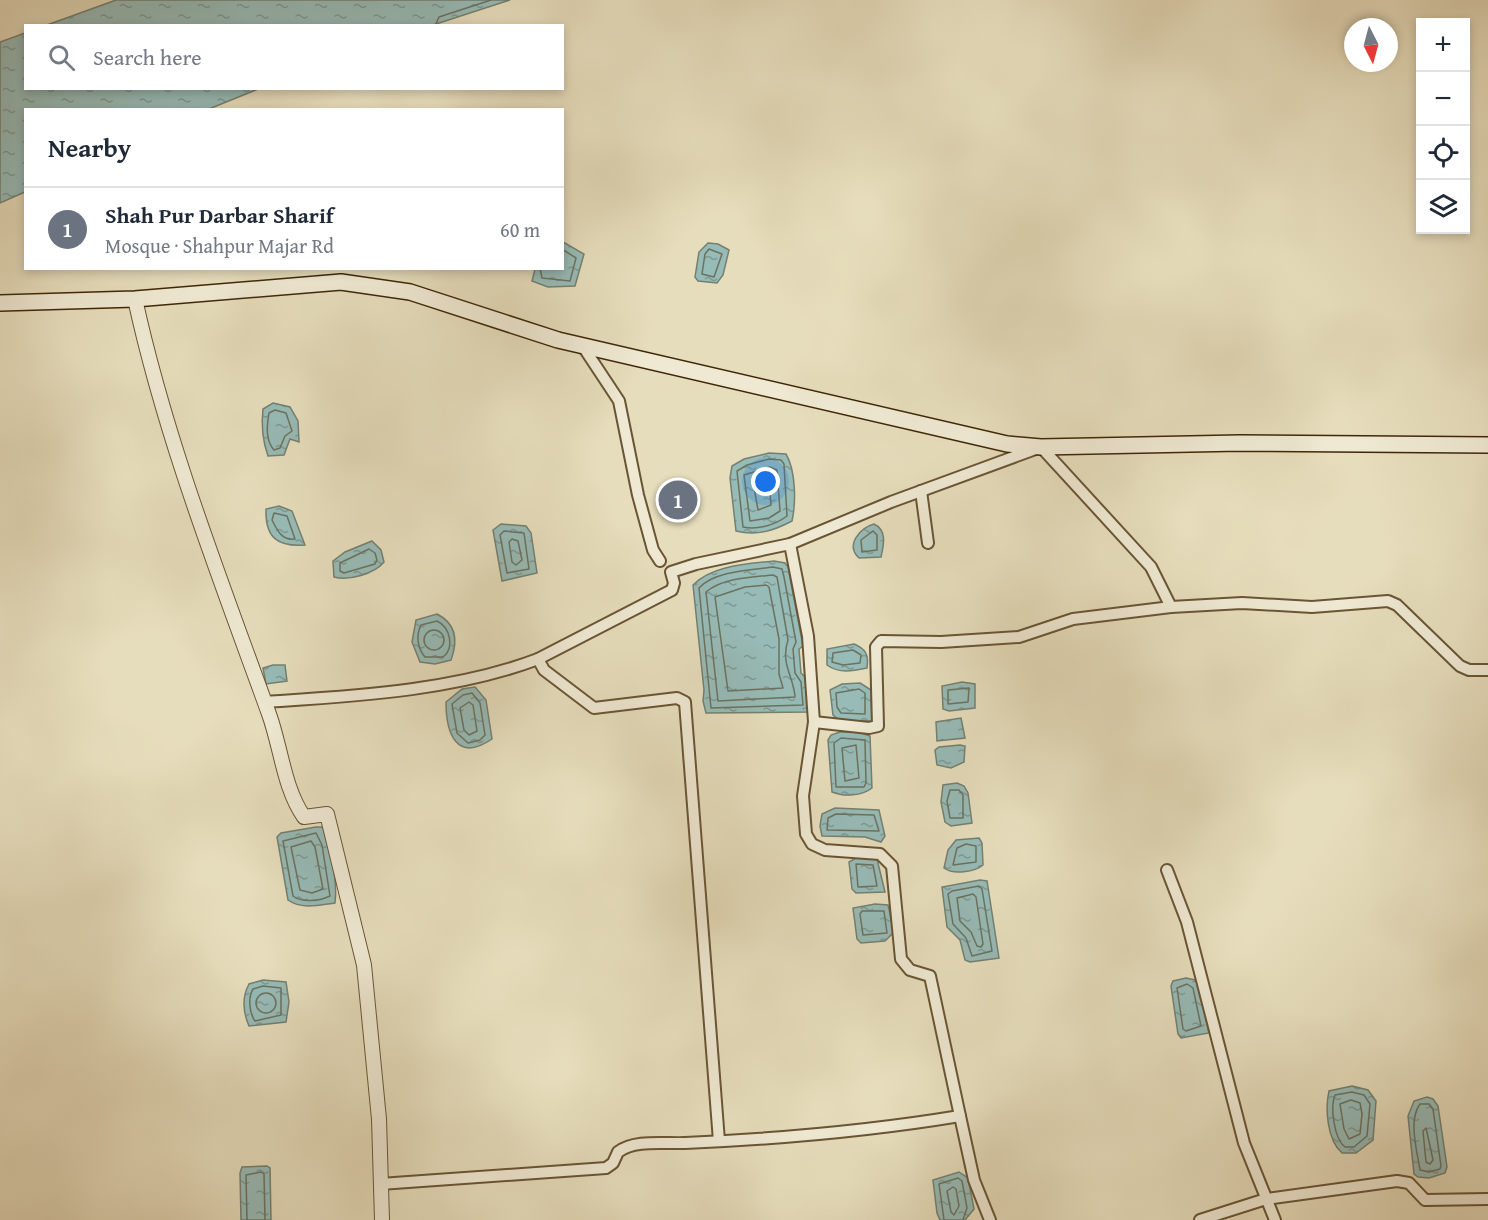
<!DOCTYPE html>
<meta charset="utf-8">
<style>
body{margin:0;font-family:"Gentium Book Plus",serif;background:#f2f2f3;color:#1f2937}
.controls{position:absolute;right:18px;top:18px;display:grid;overflow:hidden;border-radius:0px;box-shadow:0 3px 9px #0003}
.controls button{width:54px;height:54px;display:grid;place-items:center;padding:0;border:0;border-bottom:2px solid #e0e1e3;background:#fff;color:#1f2937;font:30px sans-serif}
.compass{position:absolute;left:1344px;top:18px;width:54px;height:54px;border-radius:50%;background:#fff;box-shadow:0 3px 9px #0003;rotate:174deg}
.you{position:absolute;left:766px;top:482px;width:21px;height:21px;margin:-15px;border:4px solid #fff;border-radius:50%;background:#1a73e8;box-shadow:0 0 0 9px #1a73e833}
.badge{display:grid;place-items:center;width:39px;height:39px;border-radius:50%;background:#0f766e;color:#fff;font-size:20px;font-weight:700}
.pin{position:absolute;translate:-50% -50%;border:3px solid #fff;box-shadow:0 2px 6px #0006}
.list{margin:0;padding:0;list-style:none}
h2{display:flex;justify-content:space-between;align-items:center;height:78px;margin:0;padding:0 24px;font-size:26px}
h2 small{font-size:20px;font-weight:400;color:#747a83}
.list li{display:grid;grid-template-columns:39px 1fr auto;gap:18px;align-items:center;box-sizing:border-box;height:84px;padding:0 24px;border-top:2px solid #e0e1e3}
.list b{display:block;font-size:22px;white-space:nowrap}
.list p{margin:0;font-size:20px;white-space:nowrap;color:#747a83}
.list em{font-size:20px;font-style:normal;color:#747a83}
.icon{flex:none;width:33px;height:33px;fill:none;stroke:currentColor;stroke-width:2;stroke-linecap:round;stroke-linejoin:round}
.map{position:relative;flex:none;width:1488px;height:1220px;overflow:hidden}
.search{position:absolute;background:#fff;box-shadow:0 3px 9px #0003;left:24px;top:24px;width:540px;height:66px;display:flex;align-items:center;gap:15px;box-sizing:border-box;padding:0 21px;border-radius:0px;color:#747a83;font-size:22px}
.panel{position:absolute;background:#fff;box-shadow:0 3px 9px #0003;left:24px;top:108px;width:540px;height:162px;border-radius:0px}
.map>svg:first-child{display:block}
.water{fill:url(#water-ripples);stroke:#748071;stroke-width:1.5}
.lines{fill:none;stroke-linecap:round;stroke-linejoin:round}
.shore{stroke:#6b725f;stroke-width:1.5}
.minor-casing{stroke:#695534;stroke-width:14}
.tertiary-casing{stroke:#695534;stroke-width:16}
.secondary-casing{stroke:#3f2807;stroke-width:18}
.minor{stroke:#efe9d3;stroke-width:10}
.tertiary{stroke:#efe9d3;stroke-width:14}
.secondary{stroke:#efe9d3;stroke-width:15}
</style>
<div class="map">
<svg width="1488" height="1220" viewBox="0 0 1488 1220">
<defs>
<pattern id="water-ripples" width="26" height="14" patternUnits="userSpaceOnUse" patternTransform="scale(1.5)"><rect width="26" height="14" fill="#97bbb7"/><path d="M2 4q2-2 4 0t4 0M15 11q2-2 4 0t4 0" fill="none" stroke="#7d9893"/></pattern>
</defs>
<rect width="100%" height="100%" fill="#e6ddbc"/>
<filter id="stains"><feTurbulence type="fractalNoise" baseFrequency=".00333" numOctaves="4"/><feColorMatrix values="0 0 0 0 .2 0 0 0 0 .09 0 0 0 0 .02 0 0 0 .5 -.17"/></filter>
<radialGradient id="worn" r=".72"><stop offset=".6" stop-color="#630" stop-opacity="0"/><stop offset="1" stop-color="#630" stop-opacity=".3"/></radialGradient>
<!-- water -->
<g class="water">
<polygon points="116,0 510,0 433,25 47,25"/>
<polygon points="25,33 26,88 258,89 209,109 26,110 25,192 0,203 0,42"/>
<polygon points="563,242 584,254 575,286 548,287 532,281 535,269 562,268"/>
<polygon points="708,243 718,244 729,250 723,275 717,283 698,281 695,277 699,252"/>
<path d="M273,403L290,407L298,421L299,442L290,439L284,455L268,456C262,439 261,426 263,409Z"/>
<path d="M769,453L786,454C796,471 796,503 792,521C773,531 757,536 736,531L730,478L732,466L744,459Z"/>
<path d="M279,506L292,511L305,545C278,547 265,538 266,509Z"/>
<polygon points="501,524 526,526 531,533 537,573 502,581 493,530"/>
<path d="M874,524C887,530 884,544 881,557L859,558C845,545 860,528 874,524Z"/>
<path d="M372,541L381,550L384,562C374,574 349,581 334,577L333,561L345,552Z"/>
<path d="M774,561L785,563L788,567L803,646L799,649L801,673L807,679L810,712L706,713L703,701L704,690L693,585C712,565 748,564 774,561Z"/>
<path d="M437,614C457,624 458,641 451,660L435,664L420,662L412,642L416,620Z"/>
<path d="M854,644C866,649 869,655 867,668C853,671 839,674 827,665V649Z"/>
<polygon points="273,665 285,665 287,681 266,684 263,668"/>
<polygon points="962,682 975,684 975,708 949,711 943,709 942,686"/>
<polygon points="860,683 871,690 872,721 850,721 839,720 833,715 830,690 842,684"/>
<path d="M475,687L486,700L492,739C457,763 446,734 446,702L462,689Z"/>
<polygon points="961,718 965,738 937,741 936,722"/>
<path d="M840,732H858L870,736L872,788C862,796 844,797 832,792L828,740L831,735Z"/>
<polygon points="960,745 965,746 964,762 951,768 937,765 935,750 939,747"/>
<polygon points="957,783 964,786 968,793 972,823 951,826 945,822 941,802 943,785"/>
<polygon points="835,808 879,810 885,836 881,842 865,837 822,836 820,826 822,814"/>
<path d="M316,827H323C330,851 338,878 335,903C320,905 302,910 288,900L277,837L281,833Z"/>
<path d="M979,838L982,843L983,865C975,872 953,875 944,868L948,850L956,840Z"/>
<polygon points="856,858 877,859 885,892 856,893 852,889 849,862"/>
<polygon points="980,880 987,881 999,958 970,962 965,960 960,940 947,927 942,887"/>
<polygon points="875,904 888,905 894,932 885,941 861,943 857,939 853,908"/>
<polygon points="1186,978 1195,980 1198,985 1209,1033 1181,1038 1178,1034 1171,986 1173,981"/>
<path d="M263,980L286,982L289,1002L286,1022L249,1026C243,1012 242,997 249,984Z"/>
<path d="M1352,1086L1368,1090L1376,1101L1373,1140L1356,1153H1342C1327,1140 1325,1109 1329,1091Z"/>
<polygon points="1427,1097 1433,1099 1438,1106 1447,1167 1445,1173 1429,1178 1418,1177 1414,1174 1408,1116 1414,1101"/>
<polygon points="267,1166 270,1168 271,1220 241,1220 240,1173 242,1167"/>
<polygon points="959,1172 968,1178 974,1209 965,1220 940,1220 937,1213 933,1180"/>
</g>
<g class="lines">
<!-- shore -->
<g class="shore">
<polyline points="435,26 439,17 491,0"/>
<polygon points="709,249 722,254 714,277 702,274 705,254"/>
<polyline points="540,268 542,278 570,281 576,258 562,249"/>
<path d="M275,410L286,413L292,431L285,436L280,448L274,450C265,440 267,425 269,413Z"/>
<path d="M769,459L781,460L784,464L787,516C775,525 758,530 743,527L737,471L747,465Z"/>
<polygon points="770,467 777,470 780,511 769,518 750,521 744,475"/>
<polygon points="766,477 769,479 771,505 758,510 753,482"/>
<path d="M274,513L287,516L295,539C282,541 277,530 272,520Z"/>
<polygon points="504,531 524,533 529,569 507,573 500,535"/>
<polygon points="873,531 877,535 877,550 862,552 861,540"/>
<polygon points="512,539 518,541 522,560 516,565 512,562 509,542"/>
<polygon points="369,549 375,553 377,560 375,564 344,573 340,571 340,563"/>
<path d="M773,567L782,569L784,577L796,642L793,649L795,673L801,682L803,705L711,708L699,588C714,571 751,570 773,567Z"/>
<path d="M773,575L777,577L788,640C780,664 794,677 795,697L718,701L706,592C722,578 752,577 773,575Z"/>
<polygon points="766,585 769,587 779,639 779,674 783,688 728,691 715,597 745,587"/>
<path d="M437,621C450,627 455,648 443,657H425C417,648 416,635 421,625Z"/>
<circle cx="434" cy="640" r="10"/>
<polygon points="853,650 861,655 860,663 843,665 832,662 833,653"/>
<polygon points="969,688 968,702 948,704 948,690"/>
<polygon points="859,689 865,693 865,714 841,713 837,707 836,693"/>
<polygon points="472,693 480,703 485,735 480,740 468,743 457,733 452,704 463,695"/>
<polygon points="469,702 473,705 477,731 469,735 464,730 460,708"/>
<polygon points="841,738 865,740 866,783 864,787 836,787 834,743"/>
<polygon points="856,745 859,778 845,781 842,748"/>
<polygon points="950,790 959,790 963,795 963,818 950,818 947,801"/>
<polygon points="836,814 874,815 879,831 827,830 828,818"/>
<path d="M316,833L322,845L330,896C320,901 302,903 293,896L283,841Z"/>
<polygon points="311,841 315,847 323,889 312,893 300,890 291,847"/>
<polygon points="966,844 976,846 976,862 953,865 957,848"/>
<polygon points="856,864 873,865 877,886 858,887"/>
<polygon points="979,886 982,889 992,951 972,956 966,938 953,924 948,894 952,891"/>
<polygon points="973,894 976,897 983,944 981,947 977,946 971,932 960,921 957,898"/>
<polygon points="862,911 884,911 887,933 863,935 860,914"/>
<polygon points="1187,984 1193,988 1201,1026 1186,1031 1183,1029 1177,988"/>
<path d="M263,986L281,988V1015L255,1021C249,1013 248,997 253,989Z"/>
<circle cx="266" cy="1003" r="10"/>
<path d="M1352,1092L1364,1095L1370,1104L1367,1136L1354,1147H1345C1334,1139 1330,1107 1335,1095Z"/>
<polygon points="1351,1100 1360,1103 1362,1114 1360,1134 1349,1139 1344,1129 1340,1104"/>
<path d="M1420,1104H1429L1433,1109L1441,1166L1440,1169L1429,1172L1420,1170C1417,1151 1408,1120 1420,1104Z"/>
<polygon points="1426,1128 1433,1160 1430,1164 1426,1162 1423,1131"/>
<polygon points="953,1187 956,1189 959,1206 954,1215 951,1212 947,1191"/>
<polyline points="247,1220 246,1175 261,1172 264,1174 265,1220"/>
<polyline points="944,1220 939,1184 958,1178 962,1181 967,1208 963,1220"/>
</g>
<defs>
<g id="minor">
<polyline points="582,345 619,401 638,495 653,550 660,561"/>
<polyline points="921,491 928,543"/>
<polyline points="790,544 891,502 1041,447 1151,567 1171,607"/>
<path d="M265,702C354,696 454,691 538,659L544,670L594,708L677,698L685,702L719,1141"/>
<polyline points="814,722 869,728 878,726 876,647 881,641 941,642 1019,637 1073,619 1171,607 1242,603 1312,607 1388,601 1397,605 1460,666 1469,670 1488,670"/>
<polyline points="1167,870 1187,922 1244,1143 1275,1220"/>
<polyline points="960,1116 974,1180 990,1220"/>
<path d="M380,1184L606,1168L613,1163L618,1152C634,1139 665,1144 685,1143C777,1139 869,1131 960,1116L930,976L910,970L901,959L892,866L880,854L825,850L812,844L806,834L803,796L814,722L808,636L790,544L696,564L671,572L674,583L672,590L538,659"/>
<polyline points="1200,1220 1266,1199 1397,1181 1409,1183 1425,1200 1488,1199"/>
</g>
<path id="tertiary" d="M135,299C166,441 220,578 269,714C281,747 284,789 304,817L327,814L364,965L379,1119L382,1220"/>
<polyline id="secondary" points="0,303 135,299 341,282 410,292 558,340 1007,444 1041,447 1240,443 1488,445"/>
</defs>
<!-- minor casing -->
<use href="#minor" class="minor-casing"/>
<!-- tertiary casing -->
<use href="#tertiary" class="tertiary-casing"/>
<!-- secondary casing -->
<use href="#secondary" class="secondary-casing"/>
<!-- minor -->
<use href="#minor" class="minor"/>
<!-- tertiary -->
<use href="#tertiary" class="tertiary"/>
<!-- secondary -->
<use href="#secondary" class="secondary"/>
</g>
<rect width="100%" height="100%" filter="url(#stains)"/>
<rect width="100%" height="100%" fill="url(#worn)"/>
</svg>
<div class="controls">
<button>+</button>
<button>−</button>
<button><svg class="icon" aria-label="locate" viewBox="0 0 24 24"><circle cx="12" cy="12" r="6"/><path d="M12 2v4M12 18v4M2 12h4M18 12h4"/></svg></button>
<button><svg class="icon" aria-label="layers" viewBox="0 0 24 24"><path d="M12 4l9 5-9 5-9-5zM3 14l9 5 9-5"/></svg></button>
</div>
<svg class="compass" viewBox="-18 -18 36 36"><path d="M0-13l5 13h-10z" fill="#e53935"/><path d="M0 13l5-13h-10z" fill="#747a83"/></svg>
<div class="you"></div>
<div class="pin badge" style="left:678px;top:500px;background:#6b7280">1</div>
<div class="search"><svg class="icon" aria-label="search" viewBox="0 0 24 24"><circle cx="10" cy="10" r="6"/><path d="M15 15l6 6"/></svg>Search here</div>
<section class="panel">
<h2>Nearby<small></small></h2>
<ul class="list">
<li><span class="badge" style="background:#6b7280">1</span><div><b>Shah Pur Darbar Sharif</b><p>Mosque · Shahpur Majar Rd</p></div><em>60 m</em></li>
</ul>
</section>
</div>
